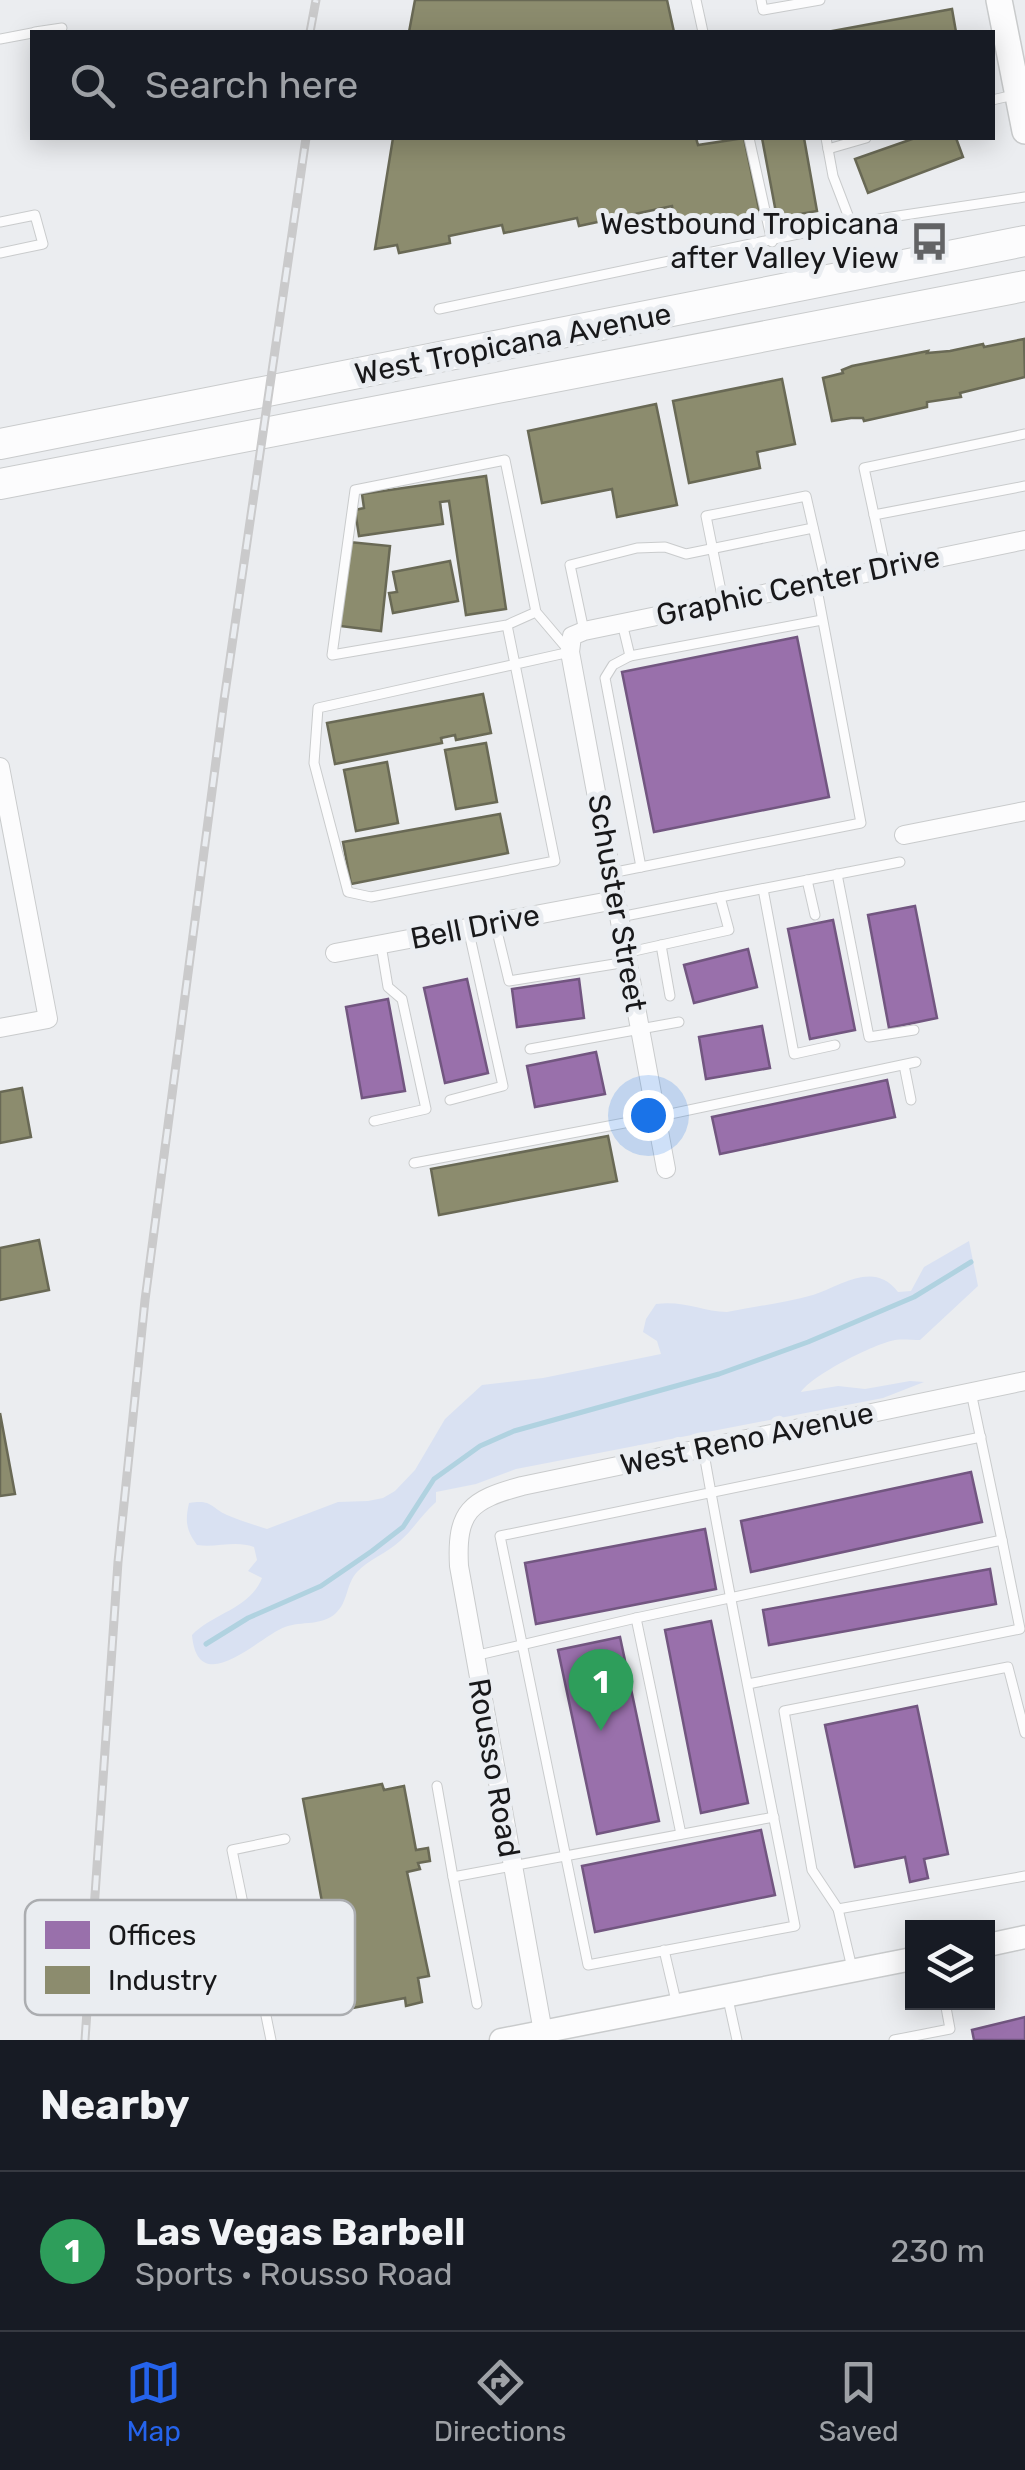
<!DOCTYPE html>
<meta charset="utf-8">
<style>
body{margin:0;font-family:Rubik,sans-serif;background:#242831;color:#f1f3f6}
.controls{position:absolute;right:30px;bottom:30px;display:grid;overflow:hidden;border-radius:0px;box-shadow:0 5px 25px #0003}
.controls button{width:90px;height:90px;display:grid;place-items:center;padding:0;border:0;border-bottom:2px solid #363941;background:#171b24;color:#f1f3f6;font:50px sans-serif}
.you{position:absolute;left:648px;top:1115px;width:35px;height:35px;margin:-25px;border:8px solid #fff;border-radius:50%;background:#1a73e8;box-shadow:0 0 0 15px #1a73e833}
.badge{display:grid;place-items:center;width:65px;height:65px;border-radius:50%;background:#2563eb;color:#fff;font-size:32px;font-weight:700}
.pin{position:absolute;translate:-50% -82px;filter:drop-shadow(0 2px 5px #0008)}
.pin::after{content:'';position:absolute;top:52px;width:35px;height:30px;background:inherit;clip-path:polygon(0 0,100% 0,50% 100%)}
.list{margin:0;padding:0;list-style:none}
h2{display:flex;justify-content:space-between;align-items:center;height:130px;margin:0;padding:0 40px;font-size:42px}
h2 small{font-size:32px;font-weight:400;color:#9ea1a6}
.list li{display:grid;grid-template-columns:65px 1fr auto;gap:30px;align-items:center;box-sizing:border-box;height:160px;padding:0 40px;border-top:2px solid #363941}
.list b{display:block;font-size:38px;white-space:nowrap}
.list p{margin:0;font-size:32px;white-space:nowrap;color:#9ea1a6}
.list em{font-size:32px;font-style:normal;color:#9ea1a6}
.icon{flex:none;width:55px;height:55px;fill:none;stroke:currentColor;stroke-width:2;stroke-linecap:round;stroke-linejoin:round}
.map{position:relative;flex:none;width:1025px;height:2040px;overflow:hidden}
.search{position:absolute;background:#171b24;box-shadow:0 5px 25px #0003;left:30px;right:30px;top:30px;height:110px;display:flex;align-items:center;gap:25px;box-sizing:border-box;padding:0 35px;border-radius:0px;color:#9ea1a6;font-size:38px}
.sheet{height:290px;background:#171b24}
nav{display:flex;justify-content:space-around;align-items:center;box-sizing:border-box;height:140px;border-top:2px solid #363941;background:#171b24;font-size:28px;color:#9ea1a6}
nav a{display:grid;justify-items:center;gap:5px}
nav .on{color:#2563eb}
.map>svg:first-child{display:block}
.green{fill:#d9e1f2}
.offices{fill:#9970ab;stroke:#725680;stroke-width:2.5}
.industry{fill:#8c8c6e;stroke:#696955;stroke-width:2.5}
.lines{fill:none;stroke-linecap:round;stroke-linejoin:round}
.stream{stroke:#b0d2e0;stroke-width:5}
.service-casing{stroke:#c9cbcc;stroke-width:11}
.minor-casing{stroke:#c9cbcc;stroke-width:20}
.tertiary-casing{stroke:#c9cbcc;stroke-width:25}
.secondary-casing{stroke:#c9cbcc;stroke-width:28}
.primary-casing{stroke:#c9cbcc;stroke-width:32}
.service{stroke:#fcfcfd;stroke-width:9}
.minor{stroke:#fcfcfd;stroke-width:18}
.tertiary{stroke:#fcfcfd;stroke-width:22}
.secondary{stroke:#fcfcfd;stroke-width:25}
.primary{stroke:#fcfcfd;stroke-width:30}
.rail-casing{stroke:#cacacb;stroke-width:9}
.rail{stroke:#eaedf1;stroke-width:5;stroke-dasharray:15;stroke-linecap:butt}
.labels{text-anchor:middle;stroke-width:10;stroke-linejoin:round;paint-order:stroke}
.poi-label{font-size:30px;fill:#18181a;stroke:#eaedf1;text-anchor:end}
.street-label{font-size:30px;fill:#18181a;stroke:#eaedf1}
.key{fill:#eaedf1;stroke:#abadb0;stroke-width:2.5}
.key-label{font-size:28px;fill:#18181a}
</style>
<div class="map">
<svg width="1025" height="2040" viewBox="0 0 1025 2040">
<rect width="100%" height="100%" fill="#ebedf0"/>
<!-- green -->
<path class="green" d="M969,1241L978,1286L920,1340C912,1340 903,1339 895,1340C874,1344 812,1375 801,1392L838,1386L865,1389L910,1381L924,1382L883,1398L516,1469L476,1484L436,1492V1502C422,1514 413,1530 400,1541C387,1553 368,1560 357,1572C346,1584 348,1602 336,1613C323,1626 301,1621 285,1627C260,1636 198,1701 192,1635C213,1613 250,1609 262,1578L248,1571L257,1560L254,1547C235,1540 217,1548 197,1545C186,1530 185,1521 189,1503C212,1499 210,1507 227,1515C239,1520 254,1525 267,1529L338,1502L368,1501L383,1498L395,1491L415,1470L445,1419L482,1385L543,1378L661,1354L657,1341L643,1332L646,1319L656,1304C682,1300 702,1311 727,1312C756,1306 785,1303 813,1295C841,1286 874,1260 898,1292L911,1291L924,1267Z"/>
<!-- offices -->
<g class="offices">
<polygon points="797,637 829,797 654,832 622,672"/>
<polygon points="915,906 937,1018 889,1028 868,915"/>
<polygon points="833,920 855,1030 810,1039 788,929"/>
<polygon points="748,949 757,987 694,1003 684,965"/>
<polygon points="467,979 488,1073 445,1083 424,988"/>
<polygon points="579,979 584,1018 517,1027 512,989"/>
<polygon points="388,999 405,1091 362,1098 346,1007"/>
<polygon points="762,1026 770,1068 706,1079 699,1037"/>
<polygon points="596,1052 605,1094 535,1107 527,1066"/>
<polygon points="887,1080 895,1117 720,1154 712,1117"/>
<polygon points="971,1472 982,1522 751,1572 741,1521"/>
<polygon points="705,1529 716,1589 536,1624 525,1563"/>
<polygon points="990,1569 996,1604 769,1645 763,1610"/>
<polygon points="711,1621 748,1803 701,1813 665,1630"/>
<polygon points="620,1637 659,1821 597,1834 558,1650"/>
<polygon points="917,1706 948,1854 924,1859 928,1878 910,1882 905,1857 855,1867 825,1725"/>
<polygon points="761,1830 775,1895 595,1932 582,1866"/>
<polygon points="1025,2017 1025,2040 974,2040 972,2030"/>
</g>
<!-- industry -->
<g class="industry">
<polygon points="415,0 667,0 674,32 409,32"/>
<polygon points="952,9 956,32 827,32"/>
<polygon points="393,138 696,138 698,145 744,138 760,214 677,231 672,206 579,226 577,218 504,233 502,225 449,236 450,243 399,253 397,245 375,249"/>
<polygon points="762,138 804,138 817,211 777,218"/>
<polygon points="915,138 956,138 963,157 868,193 855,159"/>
<polygon points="1024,339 1025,377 960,393 961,397 927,402 927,407 864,421 863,418 851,418 832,421 823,378 843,373 842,370 852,366 928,351 927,353 950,351 983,344 984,347"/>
<polygon points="782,379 795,444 757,452 760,468 689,483 673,401"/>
<polygon points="656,404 677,505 617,517 612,489 542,503 528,431"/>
<polygon points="486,476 506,609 466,615 449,501 440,502 443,524 359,536 355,510 364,508 362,494"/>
<polygon points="349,542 390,546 381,631 340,626"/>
<polygon points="450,561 458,601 393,613 389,593 397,592 393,572"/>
<polygon points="483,694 491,733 456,740 455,735 441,738 442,743 335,764 327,723"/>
<polygon points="486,743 497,802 456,809 445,750"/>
<polygon points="387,762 398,823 356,831 344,770"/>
<polygon points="500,814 508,853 351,884 343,842"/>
<polygon points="22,1088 31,1137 0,1143 0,1092"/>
<polygon points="608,1136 617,1181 439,1215 431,1169"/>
<polygon points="39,1240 49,1290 0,1300 0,1248"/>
<polygon points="0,1413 15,1494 0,1496"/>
<polygon points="382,1784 384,1790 404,1786 416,1850 428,1848 430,1861 418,1863 420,1869 407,1872 429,1976 418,1978 422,2002 406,2006 405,1998 342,2010 303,1799"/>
</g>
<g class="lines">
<!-- stream -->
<polyline class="stream" points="206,1644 248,1618 321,1586 372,1551 403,1527 434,1479 480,1446 514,1431 719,1374 808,1342 914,1297 971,1262"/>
<defs>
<g id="service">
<polyline points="696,0 703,32"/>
<polyline points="761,0 763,10 820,0"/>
<polyline points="35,32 62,28"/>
<polyline points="0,39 32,33"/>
<polyline points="992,100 1014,95"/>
<polyline points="749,138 772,242"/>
<polyline points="826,138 833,176 851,223 1025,197"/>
<polyline points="828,149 866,138"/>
<polyline points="0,222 35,215 43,244 0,253"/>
<polyline points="439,309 851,223"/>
<polyline points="874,515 1025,486"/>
<polyline points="885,566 864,468 1025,434"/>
<polyline points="723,601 706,516 806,496 825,579"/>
<polyline points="622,623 630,656 822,620"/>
<polyline points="507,625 536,612 505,460 355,490 332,655 507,625 555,861 371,897 348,892 314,763 318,708 570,652 536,612"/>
<polyline points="584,631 570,565 637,548 665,547 686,554 813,528"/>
<polyline points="630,656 613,665 605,678 641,867"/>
<polyline points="611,873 861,823 816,584"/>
<polyline points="837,874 869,1037 914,1030"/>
<polyline points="807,880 815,915"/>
<polyline points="763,889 794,1054 835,1045"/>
<polyline points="720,897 900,862"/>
<polyline points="620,917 720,897 729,930 625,953"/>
<polyline points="495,923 509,981 627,962"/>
<polyline points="661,945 670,996"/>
<polyline points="530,1049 679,1022"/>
<polyline points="904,1065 911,1100"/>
<polyline points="450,1100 503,1086 468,928"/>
<polyline points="374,1121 426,1109 402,999 388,987 381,945"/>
<polyline points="414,1163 656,1117 916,1062"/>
<path d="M703,1448C731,1608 764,1767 795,1926L588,1965L500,1536L981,1437"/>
<polyline points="636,1618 681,1834"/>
<polyline points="474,1656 636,1618 1002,1540 971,1392"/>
<polyline points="748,1684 1020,1629 1002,1540"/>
<polyline points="437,1786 453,1877 774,1817"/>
<polyline points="453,1877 477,2004"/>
<polyline points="838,1909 1025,1876"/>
<polyline points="664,1950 676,2001"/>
<polyline points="852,1968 838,1909 812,1870 784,1711 1008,1667 1025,1733"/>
<polyline points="262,1996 326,1982"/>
<polyline points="728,1999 737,2040"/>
<polyline points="271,2040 232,1850 285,1839"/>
<polyline points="894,2040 950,2029 945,2002"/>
</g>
<g id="minor">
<polyline points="0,767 48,1019 0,1028"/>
<polyline points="904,835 1025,811"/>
<polyline points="335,953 615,900"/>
<polyline points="666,1169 570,652 572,636 584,631 1025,540"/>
<path d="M543,2032L459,1566C456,1511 470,1500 522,1486L1025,1381"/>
</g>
<g id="tertiary">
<polyline points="988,1945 1025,1937"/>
<polyline points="501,2040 912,1959"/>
</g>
<polyline id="secondary" points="999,0 1025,131"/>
<g id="primary">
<polyline points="0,444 1025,241"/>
<polyline points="0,484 1025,286"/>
</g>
</defs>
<!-- service casing -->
<use href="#service" class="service-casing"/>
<!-- minor casing -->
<use href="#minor" class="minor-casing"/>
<!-- tertiary casing -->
<use href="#tertiary" class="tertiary-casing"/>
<!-- secondary casing -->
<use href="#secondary" class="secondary-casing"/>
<!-- primary casing -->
<use href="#primary" class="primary-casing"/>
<!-- service -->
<use href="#service" class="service"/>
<!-- minor -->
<use href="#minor" class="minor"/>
<!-- tertiary -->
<use href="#tertiary" class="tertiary"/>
<!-- secondary -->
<use href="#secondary" class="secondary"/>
<!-- primary -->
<use href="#primary" class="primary"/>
<defs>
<g id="rail">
<polyline points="310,32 316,0"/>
<polyline points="85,2040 118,1562 145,1300 224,700 306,138"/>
</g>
</defs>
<!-- rail casing -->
<use href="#rail" class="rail-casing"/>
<!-- rail -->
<use href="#rail" class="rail"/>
</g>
<!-- icons -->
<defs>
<symbol id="bus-bare" viewBox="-9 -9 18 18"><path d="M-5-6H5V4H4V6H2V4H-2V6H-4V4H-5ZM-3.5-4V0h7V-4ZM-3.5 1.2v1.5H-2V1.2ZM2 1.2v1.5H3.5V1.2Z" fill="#626365" stroke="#eaedf1" stroke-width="2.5" paint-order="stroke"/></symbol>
</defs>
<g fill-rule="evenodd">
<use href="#bus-bare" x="902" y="214" width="55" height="55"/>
</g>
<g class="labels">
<!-- poi labels -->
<g class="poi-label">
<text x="899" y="234">Westbound Tropicana<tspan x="899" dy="34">after Valley View</tspan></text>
</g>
<!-- street labels -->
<g class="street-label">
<text transform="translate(513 344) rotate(-11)" y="10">West Tropicana Avenue</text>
<text transform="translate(798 586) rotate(-12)" y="10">Graphic Center Drive</text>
<text transform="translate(617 903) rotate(80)" y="10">Schuster Street</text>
<text transform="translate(475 927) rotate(-11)" y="10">Bell Drive</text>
<text transform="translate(747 1439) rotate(-12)" y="10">West Reno Avenue</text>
<text transform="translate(494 1768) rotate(80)" y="10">Rousso Road</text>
</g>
</g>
<!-- legend -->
<rect x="25" y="1900" width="330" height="115" rx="15" class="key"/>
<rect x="45" y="1921" width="45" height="28" fill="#9970ab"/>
<rect x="45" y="1966" width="45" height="28" fill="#8c8c6e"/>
<g class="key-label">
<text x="108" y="1945">Offices</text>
<text x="108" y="1990">Industry</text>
</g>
</svg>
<div class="controls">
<button><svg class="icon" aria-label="layers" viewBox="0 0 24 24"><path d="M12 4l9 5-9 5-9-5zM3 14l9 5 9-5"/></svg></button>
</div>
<div class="you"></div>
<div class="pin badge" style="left:601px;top:1731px;background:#2e9e5b">1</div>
<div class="search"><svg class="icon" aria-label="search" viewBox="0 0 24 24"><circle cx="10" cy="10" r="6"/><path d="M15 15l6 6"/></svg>Search here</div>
</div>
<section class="sheet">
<h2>Nearby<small></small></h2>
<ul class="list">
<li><span class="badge" style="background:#2e9e5b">1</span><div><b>Las Vegas Barbell</b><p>Sports · Rousso Road</p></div><em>230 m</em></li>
</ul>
</section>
<nav>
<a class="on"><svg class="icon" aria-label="map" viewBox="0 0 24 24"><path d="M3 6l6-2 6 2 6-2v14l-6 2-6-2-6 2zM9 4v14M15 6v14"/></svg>Map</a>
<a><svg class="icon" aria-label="directions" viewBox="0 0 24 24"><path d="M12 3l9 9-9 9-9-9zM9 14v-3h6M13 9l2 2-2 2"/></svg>Directions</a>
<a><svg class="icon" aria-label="saved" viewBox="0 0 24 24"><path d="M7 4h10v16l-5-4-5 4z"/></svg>Saved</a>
</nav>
